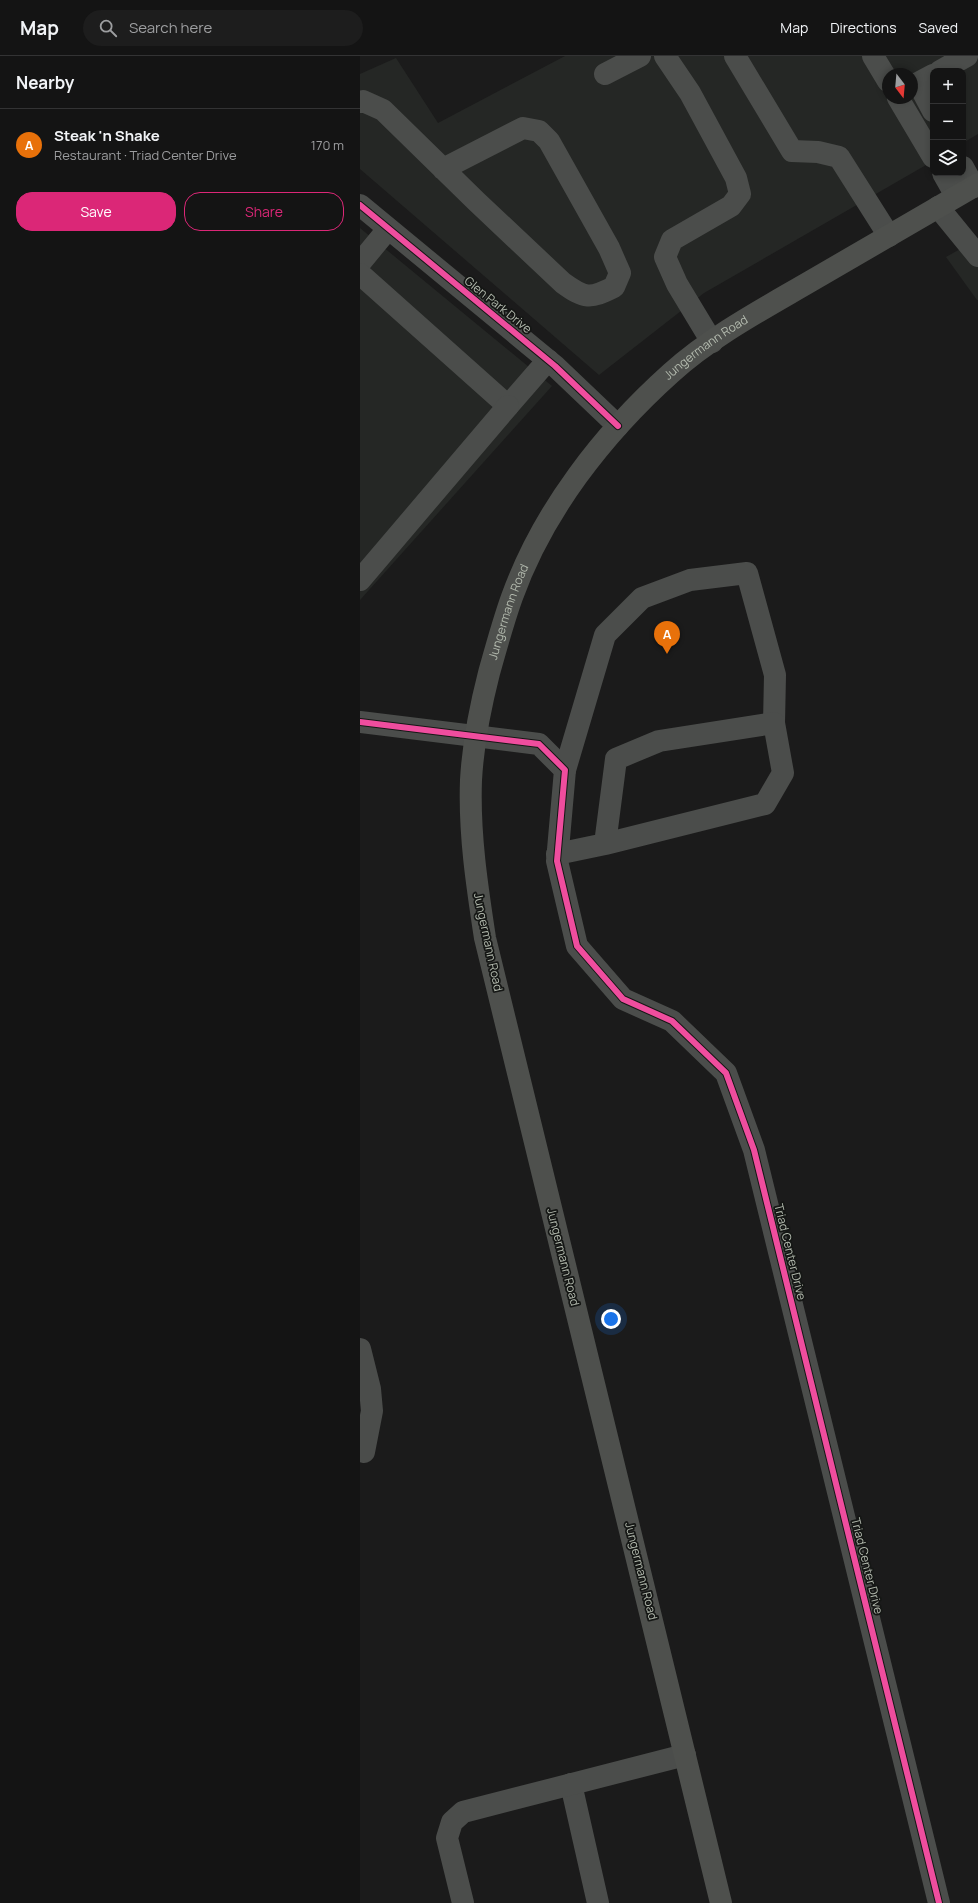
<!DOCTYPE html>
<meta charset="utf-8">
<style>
body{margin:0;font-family:Manrope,sans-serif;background:#1d1d1d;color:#f1f3f6}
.controls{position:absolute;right:12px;top:12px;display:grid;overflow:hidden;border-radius:8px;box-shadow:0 2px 6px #0003}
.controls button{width:36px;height:36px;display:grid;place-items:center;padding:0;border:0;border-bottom:1px solid #333334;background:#141414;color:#f1f3f6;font:20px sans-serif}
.compass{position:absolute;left:522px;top:12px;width:36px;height:36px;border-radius:50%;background:#141414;box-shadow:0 2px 6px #0003;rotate:164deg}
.you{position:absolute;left:251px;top:1263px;width:14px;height:14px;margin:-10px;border:3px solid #fff;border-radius:50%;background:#1a73e8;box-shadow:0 0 0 6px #1a73e833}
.badge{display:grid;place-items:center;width:26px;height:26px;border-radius:50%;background:#db2777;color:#fff;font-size:13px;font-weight:700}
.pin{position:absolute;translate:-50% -33px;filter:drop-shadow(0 1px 2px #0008)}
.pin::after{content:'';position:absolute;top:21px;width:14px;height:12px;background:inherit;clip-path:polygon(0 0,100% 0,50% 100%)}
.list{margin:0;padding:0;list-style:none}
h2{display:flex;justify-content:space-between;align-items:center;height:52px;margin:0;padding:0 16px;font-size:17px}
h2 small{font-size:13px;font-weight:400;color:#9d9ea0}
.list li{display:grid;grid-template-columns:26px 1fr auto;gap:12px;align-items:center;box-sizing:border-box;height:72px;padding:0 16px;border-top:1px solid #333334}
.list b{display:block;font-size:15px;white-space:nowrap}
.list p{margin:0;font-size:13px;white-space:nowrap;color:#9d9ea0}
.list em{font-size:13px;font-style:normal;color:#9d9ea0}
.actions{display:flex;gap:8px;padding:12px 16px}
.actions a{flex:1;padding:9px 0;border:1px solid #db2777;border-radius:16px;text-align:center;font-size:14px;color:#db2777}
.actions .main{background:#db2777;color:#fff}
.icon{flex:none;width:22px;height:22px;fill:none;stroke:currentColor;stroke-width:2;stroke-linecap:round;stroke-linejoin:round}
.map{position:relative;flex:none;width:618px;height:1847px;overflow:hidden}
header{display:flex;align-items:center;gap:24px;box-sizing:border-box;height:56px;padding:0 20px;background:#141414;border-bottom:1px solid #333334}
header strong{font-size:19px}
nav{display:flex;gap:22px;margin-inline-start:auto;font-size:14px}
.search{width:280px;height:36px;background:#1d1d1d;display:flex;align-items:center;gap:10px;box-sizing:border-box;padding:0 14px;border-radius:22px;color:#9d9ea0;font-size:15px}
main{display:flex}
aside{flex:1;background:#141414}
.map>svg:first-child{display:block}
.built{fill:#252725;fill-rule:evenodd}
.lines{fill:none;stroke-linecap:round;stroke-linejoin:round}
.minor{stroke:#4b4d4b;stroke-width:22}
.major{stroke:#4e504d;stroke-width:22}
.cycleway-casing{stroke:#151715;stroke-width:8}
.cycleway{stroke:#ef4d9e;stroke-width:6}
.labels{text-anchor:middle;stroke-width:3.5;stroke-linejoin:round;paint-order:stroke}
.street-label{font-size:12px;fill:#b3baae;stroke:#151715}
</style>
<header>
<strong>Map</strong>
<div class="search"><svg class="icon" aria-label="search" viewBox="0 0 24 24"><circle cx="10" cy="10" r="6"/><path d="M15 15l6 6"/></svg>Search here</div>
<nav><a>Map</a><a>Directions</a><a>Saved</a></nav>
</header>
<main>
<aside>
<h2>Nearby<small></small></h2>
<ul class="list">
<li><span class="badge" style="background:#e8710a">A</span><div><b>Steak 'n Shake</b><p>Restaurant · Triad Center Drive</p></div><em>170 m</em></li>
</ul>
<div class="actions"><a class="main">Save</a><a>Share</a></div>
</aside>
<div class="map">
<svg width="618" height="1847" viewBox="0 0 618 1847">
<rect width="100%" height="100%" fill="#1b1b1b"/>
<!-- built -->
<g class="built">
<path d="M205,0H618V78L603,87V15H573V105L344,237L239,319L0,113V18L36,2L78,67ZM528,18H552V42H528Z"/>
<polygon points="0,172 192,330 0,544"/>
<polygon points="618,183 618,244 617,244 586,201"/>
</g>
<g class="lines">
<!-- minor -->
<g class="minor">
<polyline points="305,0 330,37 376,122 380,138 371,150 312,184 305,201 317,228 352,286"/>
<polyline points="375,0 432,95 458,96 479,101 529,180"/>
<polyline points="513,0 528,25"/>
<polyline points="580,15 607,0"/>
<polyline points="245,18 280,0"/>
<polyline points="573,19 558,27 573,55"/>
<polyline points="538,42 573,101"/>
<path d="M0,46L3,45L23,54L116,145L203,227C225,243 230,243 254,231L260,217L249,192L189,85L179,75L163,72L83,113"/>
<polyline points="603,111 614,131"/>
<polyline points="583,117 596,140"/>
<polyline points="0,149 195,310 258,370"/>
<polyline points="578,151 618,200"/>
<polyline points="0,207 28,173"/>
<polyline points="0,218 148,350 188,304"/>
<polyline points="0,524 148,350"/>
<polyline points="0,666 179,688 205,714 197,805 217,890 263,943 312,965 366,1017 394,1094 579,1847"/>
<polyline points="205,714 245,579 282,542 330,524 387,517 415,619 414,667"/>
<polyline points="197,798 245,788 405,748 423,717 414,667 299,685 256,703 245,788"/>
<polyline points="0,1293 10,1333 12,1355 4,1396"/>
<polyline points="211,1728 238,1847"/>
<polyline points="103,1847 87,1782 92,1766 103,1756 325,1699"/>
</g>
<!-- major -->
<path class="major" id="s1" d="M361,1847L125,882C117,830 109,777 111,724C113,688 120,652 129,617C136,592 143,566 152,541C183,455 243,378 311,317C352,280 403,253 451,225C507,193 562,160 618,128"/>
<defs>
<g id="cycleway">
<polyline points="0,149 195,310 258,370"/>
<polyline points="0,666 179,688 205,714 197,805 217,890 263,943 312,965 366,1017 394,1094 579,1847"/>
</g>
</defs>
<!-- cycleway casing -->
<use href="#cycleway" class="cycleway-casing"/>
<!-- cycleway -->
<use href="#cycleway" class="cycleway"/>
</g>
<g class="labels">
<!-- street labels -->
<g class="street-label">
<text transform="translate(138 249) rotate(39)" y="4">Glen Park Drive</text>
<text dy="4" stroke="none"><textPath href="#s1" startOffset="1661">Jungermann Road</textPath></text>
<text dy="4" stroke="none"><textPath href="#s1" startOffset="1325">Jungermann Road</textPath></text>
<text transform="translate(128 886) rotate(78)" y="4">Jungermann Road</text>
<text transform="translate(430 1196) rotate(76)" y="4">Triad Center Drive</text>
<text transform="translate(203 1201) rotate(76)" y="4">Jungermann Road</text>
<text transform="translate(507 1510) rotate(76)" y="4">Triad Center Drive</text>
<text transform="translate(281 1515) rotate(76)" y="4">Jungermann Road</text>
</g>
</g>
</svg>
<div class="controls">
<button>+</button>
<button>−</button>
<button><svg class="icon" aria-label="layers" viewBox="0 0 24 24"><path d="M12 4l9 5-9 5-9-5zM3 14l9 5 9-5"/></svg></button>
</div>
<svg class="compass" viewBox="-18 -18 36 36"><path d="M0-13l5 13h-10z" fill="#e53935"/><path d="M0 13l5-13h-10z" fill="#9d9ea0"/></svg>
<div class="you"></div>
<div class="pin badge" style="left:307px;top:598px;background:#e8710a">A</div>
</div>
</main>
